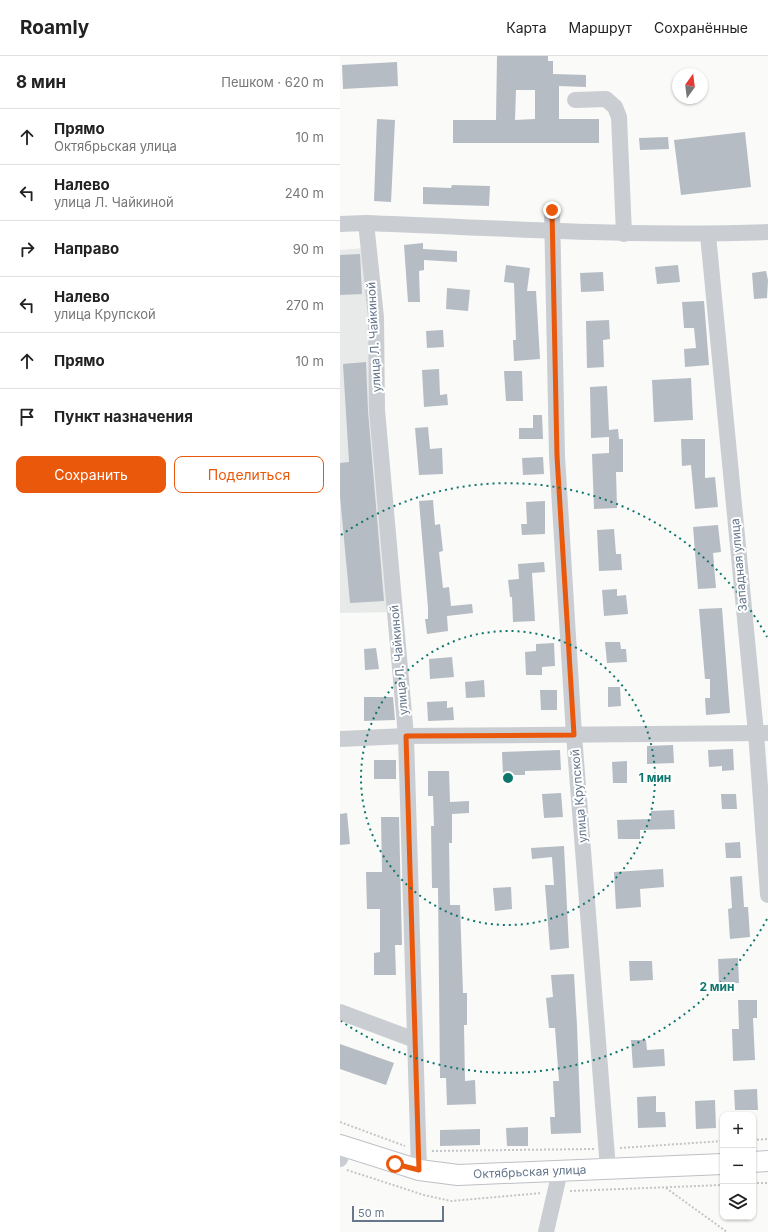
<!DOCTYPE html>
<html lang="ru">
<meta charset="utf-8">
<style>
body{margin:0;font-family:Inter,sans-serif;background:#f6f6f6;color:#222}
.controls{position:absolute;right:12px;bottom:12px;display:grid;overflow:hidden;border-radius:8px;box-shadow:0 1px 3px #0004}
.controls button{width:36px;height:36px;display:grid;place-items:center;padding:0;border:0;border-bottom:1px solid #e0e0e0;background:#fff;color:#222;font:20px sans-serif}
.compass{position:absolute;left:332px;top:12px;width:36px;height:36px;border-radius:50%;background:#fff;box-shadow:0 1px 3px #0004;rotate:14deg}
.scale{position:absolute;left:12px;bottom:10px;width:92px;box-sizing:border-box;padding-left:4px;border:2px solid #66778c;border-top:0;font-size:11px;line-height:14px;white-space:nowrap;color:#66778c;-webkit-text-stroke:3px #fff;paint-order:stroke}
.stop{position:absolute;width:12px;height:12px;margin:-9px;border:3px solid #ea580c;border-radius:50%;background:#fff}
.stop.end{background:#ea580c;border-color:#fff;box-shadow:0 1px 4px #0008}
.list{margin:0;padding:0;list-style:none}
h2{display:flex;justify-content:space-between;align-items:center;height:52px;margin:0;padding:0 16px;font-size:17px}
h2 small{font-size:13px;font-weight:400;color:#767676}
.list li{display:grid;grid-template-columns:26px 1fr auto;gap:12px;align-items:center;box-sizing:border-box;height:56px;padding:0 16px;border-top:1px solid #e0e0e0}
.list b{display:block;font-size:15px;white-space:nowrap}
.list p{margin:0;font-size:13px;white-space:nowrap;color:#767676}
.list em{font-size:13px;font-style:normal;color:#767676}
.actions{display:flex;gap:8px;padding:12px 16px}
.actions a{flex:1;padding:9px 0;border:1px solid #ea580c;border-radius:8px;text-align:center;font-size:14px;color:#ea580c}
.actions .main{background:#ea580c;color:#fff}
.icon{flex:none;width:22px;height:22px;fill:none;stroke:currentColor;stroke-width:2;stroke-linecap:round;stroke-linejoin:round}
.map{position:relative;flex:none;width:428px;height:1176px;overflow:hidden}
header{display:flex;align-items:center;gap:24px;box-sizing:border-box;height:56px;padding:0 20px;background:#fff;border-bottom:1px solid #e0e0e0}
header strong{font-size:19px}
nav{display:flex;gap:22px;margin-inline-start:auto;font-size:14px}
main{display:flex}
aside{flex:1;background:#fff}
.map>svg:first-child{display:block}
.built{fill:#e8e9e9}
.building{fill:#b5bcc3;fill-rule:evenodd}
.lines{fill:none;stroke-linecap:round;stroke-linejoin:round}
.major-casing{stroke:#bdc0c5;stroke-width:22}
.path{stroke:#c3c5c8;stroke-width:2;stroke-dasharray:2 2;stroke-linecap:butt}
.minor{stroke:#cacdd2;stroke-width:16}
.major{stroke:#fff;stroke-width:20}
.route{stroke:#ea580c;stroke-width:5}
.ring{fill:none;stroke:#0f766e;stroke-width:2;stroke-dasharray:2 4}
.labels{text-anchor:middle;stroke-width:4;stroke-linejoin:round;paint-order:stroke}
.street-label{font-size:12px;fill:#66778c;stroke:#fff}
.centre{fill:#0f766e;stroke:#fff;stroke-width:2}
.ring-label{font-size:12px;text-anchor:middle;font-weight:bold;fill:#0f766e;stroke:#fff;stroke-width:4;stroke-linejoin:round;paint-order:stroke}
</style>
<header>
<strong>Roamly</strong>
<nav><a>Карта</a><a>Маршрут</a><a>Сохранённые</a></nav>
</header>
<main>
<aside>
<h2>8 мин<small>Пешком · 620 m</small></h2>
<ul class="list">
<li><svg class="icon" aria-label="ahead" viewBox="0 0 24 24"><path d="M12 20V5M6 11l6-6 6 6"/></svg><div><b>Прямо</b><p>Октябрьская улица</p></div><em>10 m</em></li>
<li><svg class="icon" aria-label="left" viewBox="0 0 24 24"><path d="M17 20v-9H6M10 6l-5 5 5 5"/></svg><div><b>Налево</b><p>улица Л. Чайкиной</p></div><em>240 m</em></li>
<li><svg class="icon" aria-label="right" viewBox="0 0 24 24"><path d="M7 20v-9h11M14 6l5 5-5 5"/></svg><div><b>Направо</b></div><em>90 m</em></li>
<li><svg class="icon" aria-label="left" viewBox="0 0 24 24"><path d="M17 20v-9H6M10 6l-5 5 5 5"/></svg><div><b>Налево</b><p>улица Крупской</p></div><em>270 m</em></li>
<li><svg class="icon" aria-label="ahead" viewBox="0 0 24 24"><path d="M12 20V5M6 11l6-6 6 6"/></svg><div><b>Прямо</b></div><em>10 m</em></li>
<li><svg class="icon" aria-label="arrive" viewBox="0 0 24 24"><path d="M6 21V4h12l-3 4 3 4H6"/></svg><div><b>Пункт назначения</b></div></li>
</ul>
<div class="actions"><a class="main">Сохранить</a><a>Поделиться</a></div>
</aside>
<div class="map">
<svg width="428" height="1176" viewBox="0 0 428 1176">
<rect width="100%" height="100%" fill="#fafaf8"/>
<!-- built -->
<polygon class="built" points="24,192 58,556 0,557 0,194"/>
<!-- building -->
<g class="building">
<path d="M157,0H208V5H213V18L246,19V31L219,30V63H259V87H113V64H156ZM176,34H195V63L175,64Z"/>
<polygon points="57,6 58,30 3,33 2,9"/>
<polygon points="37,63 55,64 51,146 34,145"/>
<polygon points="405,76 411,131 341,139 334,84"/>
<polygon points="328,81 329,93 300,94 299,82"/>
<polygon points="112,129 150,130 149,150 83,148 83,131 111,132"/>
<polygon points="83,187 83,193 117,195 117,206 84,204 84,214 79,215 80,246 68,246 64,189"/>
<polygon points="20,198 22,238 0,239 0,199"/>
<polygon points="166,209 190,212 187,235 196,235 200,303 174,305 173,284 176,284 174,227 164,226"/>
<polygon points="338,209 340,226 317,228 315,211"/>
<polygon points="426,215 428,224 427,242 414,243 412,217"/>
<polygon points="263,216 264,235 241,236 240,217"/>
<polygon points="107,232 130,234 128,255 106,253"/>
<polygon points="364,245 369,309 345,311 344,293 356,292 354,272 344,272 342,246"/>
<polygon points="269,264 270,283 263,284 264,311 247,312 246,265"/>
<polygon points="103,274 104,291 87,292 86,275"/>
<polygon points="26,306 28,355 44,545 10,547 0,440 0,407 9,406 3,308"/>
<polygon points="99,313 100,339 107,338 108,349 84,351 82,314"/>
<polygon points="164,315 182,315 183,345 166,345"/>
<polygon points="351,322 353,364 314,366 312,324"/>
<polygon points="267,330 269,374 278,373 279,383 283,383 283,416 276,416 277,452 254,453 252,398 269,397 269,381 251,382 250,331"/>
<polygon points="193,359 202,359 203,383 179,383 179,372 193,372"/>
<polygon points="88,371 90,393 102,392 103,418 79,419 75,372"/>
<polygon points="341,383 365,383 365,422 375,421 378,451 355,453 351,409 342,410"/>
<polygon points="203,401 204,418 183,419 182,402"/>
<polygon points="93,444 95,469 100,468 103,495 99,496 103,532 109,531 111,550 132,548 133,557 107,560 108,575 87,578 85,563 88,563 88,552 79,445"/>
<polygon points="205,445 205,478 182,479 181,468 187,468 186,446"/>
<polygon points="378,469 381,496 373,497 376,532 358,533 353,471"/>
<polygon points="274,473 276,498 281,498 282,514 259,515 257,474"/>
<polygon points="204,506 205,516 192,517 195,565 173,566 172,541 170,541 168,524 179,523 178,508"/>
<polygon points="277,533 277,540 286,539 288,558 264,560 262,534"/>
<polygon points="382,552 390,657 366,659 365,642 370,642 370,623 365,623 359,553"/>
<polygon points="265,586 280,586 281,593 286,593 287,606 267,607"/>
<polygon points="214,587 215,610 202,611 202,619 186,619 185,596 196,595 196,588"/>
<polygon points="36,592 39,613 25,614 24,593"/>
<polygon points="112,601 114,621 90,623 89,603"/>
<polygon points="144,624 145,641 126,642 125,626"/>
<polygon points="268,631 280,631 281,650 268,651"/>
<polygon points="200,634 217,634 217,654 201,654"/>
<polygon points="24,641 53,641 55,664 24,665"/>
<polygon points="107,645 107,652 113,651 114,664 88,665 87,646"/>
<polygon points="333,689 334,707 307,708 307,690"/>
<polygon points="393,693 394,714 382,715 382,710 369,711 368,694"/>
<polygon points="220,694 221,714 185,715 185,719 163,719 162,696"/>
<rect x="34" y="704" width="22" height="19"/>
<polygon points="287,705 287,727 273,727 272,706"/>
<polygon points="88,715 109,715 110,746 129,745 129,757 112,758 112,787 109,787 110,849 120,849 123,937 127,937 127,969 124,969 125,1025 135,1024 136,1048 107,1049 106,1022 100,1022 98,832 92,832 91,770 94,770 93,740 88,740"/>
<polygon points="221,737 223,761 204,762 202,738"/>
<polygon points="381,738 396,738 397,753 382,753"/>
<polygon points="334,754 335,773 300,774 300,783 278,783 277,764 311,763 311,755"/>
<polygon points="7,757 10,788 0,789 0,758"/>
<polygon points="41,761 59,761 62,889 55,889 56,919 34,919 34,897 40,896 40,853 27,853 26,816 42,816"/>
<polygon points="400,786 401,802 386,802 385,787"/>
<polygon points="224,790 229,892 210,894 205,829 214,829 212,801 192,803 191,792"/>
<polygon points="323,813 324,831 300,833 301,851 276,853 274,816"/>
<polygon points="402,820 404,851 408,851 410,881 390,883 388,853 392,852 390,821"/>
<polygon points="171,831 172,853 155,855 153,832"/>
<polygon points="398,902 399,927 379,928 378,903"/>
<polygon points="289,905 312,905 313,924 290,925"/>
<polygon points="234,918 237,970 241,1077 211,1078 210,1061 215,1061 213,1025 219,1025 215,972 209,972 206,942 213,941 211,919"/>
<polygon points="398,944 417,944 417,962 413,962 415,1004 393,1005 392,973 399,973"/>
<polygon points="291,984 306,984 307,994 324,993 325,1010 293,1012"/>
<polygon points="0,988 54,1007 46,1029 0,1013"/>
<polygon points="417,1033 418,1054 395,1054 394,1034"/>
<polygon points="316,1040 316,1056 325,1056 326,1071 298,1072 297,1041"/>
<polygon points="375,1044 376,1072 356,1073 355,1045"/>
<polygon points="188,1071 188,1090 167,1090 166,1072"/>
<polygon points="140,1073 140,1089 100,1090 100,1074"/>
</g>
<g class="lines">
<defs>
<g id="major">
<path id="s1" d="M0,1089L79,1114L118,1119L383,1108"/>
<polyline points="413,1106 428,1105"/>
</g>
</defs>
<!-- major casing -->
<use href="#major" class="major-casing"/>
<!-- path -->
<g class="path">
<polyline points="0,1066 65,1090"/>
<polyline points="413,1084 428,1083"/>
<polyline points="280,1092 383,1085"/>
<polyline points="92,1095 254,1093"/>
<polyline points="7,1114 84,1139 111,1145 202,1137"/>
<polyline points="413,1127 428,1127"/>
<polyline points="326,1132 387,1176"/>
<polyline points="230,1135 383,1129"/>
</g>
<!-- minor -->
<g class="minor">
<polyline points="235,44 266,43 275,51 279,61 284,178"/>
<polyline points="212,154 217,400 234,679 268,1113"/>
<polyline points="26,167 36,261 37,354 66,680 79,1114"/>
<path d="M0,168L26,167C160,172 294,181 428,176"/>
<polyline points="368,179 416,677 428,839"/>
<polyline points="0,683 66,680 428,677"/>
<polyline points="0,956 75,984"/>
<polyline points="0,1103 4,1091"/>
<polyline points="206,1176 220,1115"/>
</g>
<!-- major -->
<use href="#major" class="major"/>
</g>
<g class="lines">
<!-- route -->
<polyline class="route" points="55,1108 79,1114 66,680 234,679 217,400 212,154"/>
</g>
<!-- distance rings -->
<g class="ring">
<circle cx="168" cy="722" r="147"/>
<path d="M427 863A295 295 0 0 1 1 965M1 479A295 295 0 0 1 427 581"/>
</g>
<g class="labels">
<!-- street labels -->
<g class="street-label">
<text transform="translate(34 281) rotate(-93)" y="4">улица Л. Чайкиной</text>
<text transform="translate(399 509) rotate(-95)" y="4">Западная улица</text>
<text transform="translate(59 604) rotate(-95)" y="4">улица Л. Чайкиной</text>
<text transform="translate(239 740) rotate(-95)" y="4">улица Крупской</text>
<text dy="4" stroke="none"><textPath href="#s1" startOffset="194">Октябрьская улица</textPath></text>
</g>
</g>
<circle cx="168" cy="722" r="6" class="centre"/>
<g class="ring-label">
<text x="315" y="726">1 мин</text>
<text x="377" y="935">2 мин</text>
</g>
</svg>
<div class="controls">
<button>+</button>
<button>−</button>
<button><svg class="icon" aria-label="layers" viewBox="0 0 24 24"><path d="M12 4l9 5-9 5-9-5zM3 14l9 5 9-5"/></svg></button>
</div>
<svg class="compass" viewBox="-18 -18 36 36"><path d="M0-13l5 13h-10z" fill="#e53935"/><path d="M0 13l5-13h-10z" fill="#767676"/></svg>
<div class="scale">50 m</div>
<div class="stop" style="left:55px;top:1108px"></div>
<div class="stop end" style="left:212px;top:154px"></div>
</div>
</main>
